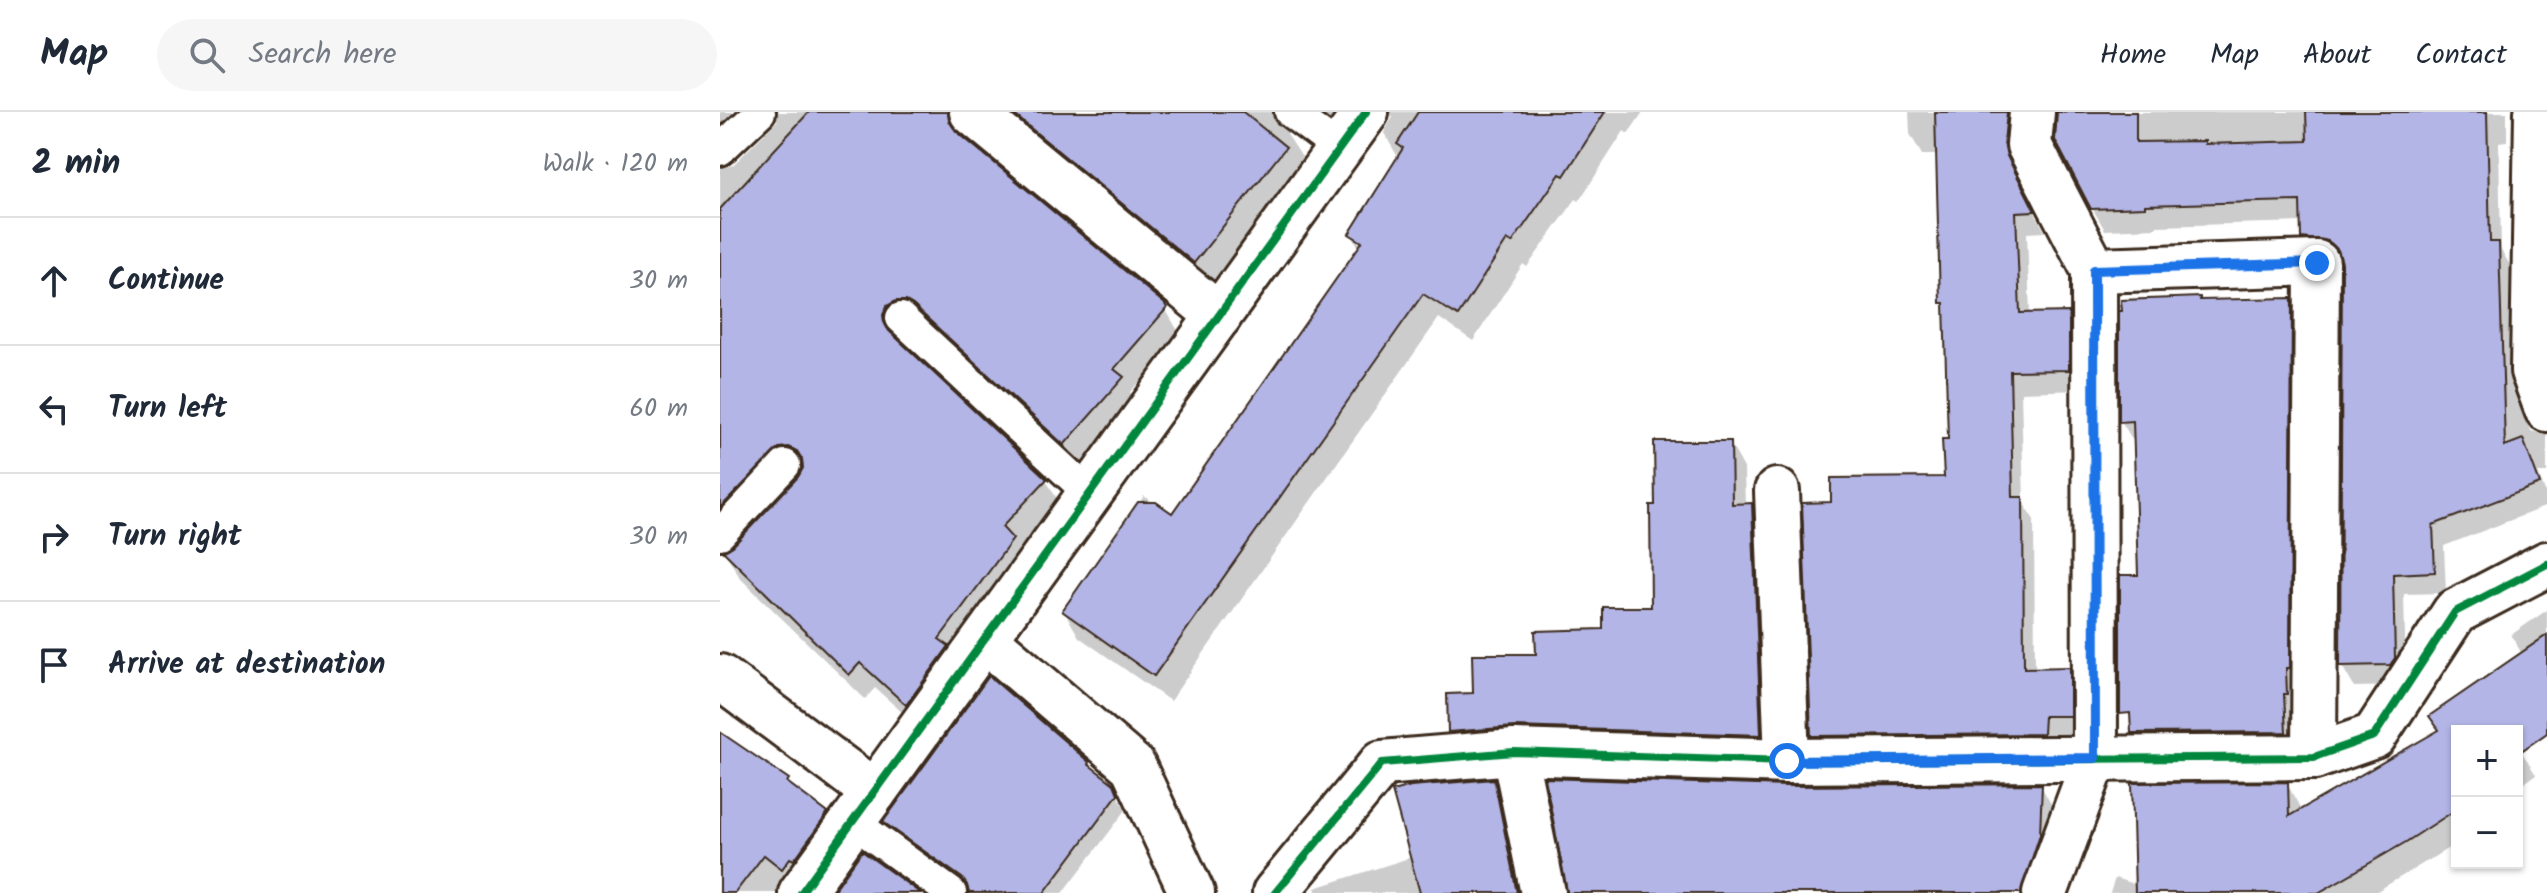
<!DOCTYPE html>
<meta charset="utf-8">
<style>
body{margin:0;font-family:Kalam,sans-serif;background:#f6f6f7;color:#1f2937}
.controls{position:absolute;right:24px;bottom:24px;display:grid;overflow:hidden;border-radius:0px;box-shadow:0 2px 6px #0004}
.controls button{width:72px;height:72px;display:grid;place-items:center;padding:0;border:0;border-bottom:2px solid #e0e1e3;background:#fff;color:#1f2937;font:40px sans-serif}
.stop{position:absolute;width:24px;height:24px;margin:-18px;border:6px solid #1a73e8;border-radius:50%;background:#fff}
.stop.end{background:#1a73e8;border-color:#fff;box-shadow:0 2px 8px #0008}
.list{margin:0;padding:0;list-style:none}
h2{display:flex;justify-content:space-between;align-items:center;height:104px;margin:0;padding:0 32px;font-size:34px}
h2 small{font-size:26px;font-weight:400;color:#747a83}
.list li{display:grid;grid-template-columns:52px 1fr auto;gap:24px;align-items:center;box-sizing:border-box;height:128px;padding:0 32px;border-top:2px solid #e0e1e3}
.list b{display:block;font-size:30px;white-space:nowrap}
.list em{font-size:26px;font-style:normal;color:#747a83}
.icon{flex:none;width:44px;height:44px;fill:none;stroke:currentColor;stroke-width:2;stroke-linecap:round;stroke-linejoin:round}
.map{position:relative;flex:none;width:1827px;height:781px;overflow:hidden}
header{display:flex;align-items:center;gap:48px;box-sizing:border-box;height:112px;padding:0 40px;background:#fff;border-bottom:2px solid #e0e1e3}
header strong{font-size:38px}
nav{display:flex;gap:44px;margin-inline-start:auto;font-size:28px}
.search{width:560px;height:72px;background:#f6f6f7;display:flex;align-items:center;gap:20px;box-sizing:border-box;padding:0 28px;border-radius:44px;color:#747a83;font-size:30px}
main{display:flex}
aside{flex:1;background:#fff}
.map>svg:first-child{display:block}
.shadow{fill:#0003}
.building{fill:#b3b5e6;stroke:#3b2a1e;stroke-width:2}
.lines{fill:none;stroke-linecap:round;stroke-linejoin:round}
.lane-casing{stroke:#3b2a1e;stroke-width:36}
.street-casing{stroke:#3b2a1e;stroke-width:50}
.lane{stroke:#fff;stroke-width:30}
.street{stroke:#fff;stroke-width:44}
.cycleway-casing{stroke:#fff;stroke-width:13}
.cycleway{stroke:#00873e;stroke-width:8}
.route{stroke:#1a73e8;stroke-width:10}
</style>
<header>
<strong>Map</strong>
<div class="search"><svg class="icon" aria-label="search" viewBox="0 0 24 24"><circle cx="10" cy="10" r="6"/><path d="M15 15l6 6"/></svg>Search here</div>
<nav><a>Home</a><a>Map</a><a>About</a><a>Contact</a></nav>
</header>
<main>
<aside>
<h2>2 min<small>Walk · 120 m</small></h2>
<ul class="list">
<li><svg class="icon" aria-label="ahead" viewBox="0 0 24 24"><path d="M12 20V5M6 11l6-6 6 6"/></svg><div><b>Continue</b></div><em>30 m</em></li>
<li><svg class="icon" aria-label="left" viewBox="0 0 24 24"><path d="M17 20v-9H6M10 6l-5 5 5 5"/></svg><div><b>Turn left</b></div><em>60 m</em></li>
<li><svg class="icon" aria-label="right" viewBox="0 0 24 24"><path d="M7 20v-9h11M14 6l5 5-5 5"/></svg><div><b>Turn right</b></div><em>30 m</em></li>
<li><svg class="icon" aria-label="arrive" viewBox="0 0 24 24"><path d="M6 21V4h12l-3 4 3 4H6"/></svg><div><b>Arrive at destination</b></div></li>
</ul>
</aside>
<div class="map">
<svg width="1827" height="781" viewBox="0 0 1827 781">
<rect width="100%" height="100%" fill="#fff"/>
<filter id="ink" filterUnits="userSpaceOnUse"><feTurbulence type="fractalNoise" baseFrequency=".0125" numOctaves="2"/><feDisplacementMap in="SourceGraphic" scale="16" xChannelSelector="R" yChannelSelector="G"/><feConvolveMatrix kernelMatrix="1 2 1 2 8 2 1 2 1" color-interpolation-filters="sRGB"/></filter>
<g filter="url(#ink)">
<!-- shadow -->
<g class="shadow">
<polygon points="0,0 923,0 908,22 904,19 859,89 856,87 807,155 803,152 753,229 719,206 450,589 359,525 344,499 424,384 452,404 640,137 631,122 679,47 664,21 673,4 664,1 612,23 570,15 567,22 587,53 490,176 248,10 241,24 443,193 461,224 410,280 417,292 360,358 182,220 177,230 326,368 341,394 298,439 307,454 202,618 155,576 145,587 20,466 5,440 14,436 83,361 74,362 0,439 0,57 13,53 58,8 52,8 0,54"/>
<polygon points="1189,0 1311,0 1295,54 1298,67 1325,120 1307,121 1310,203 1348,202 1360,223 1360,278 1301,280 1304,391 1314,408 1315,558 1349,557 1361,578 1361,624 1105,644 1093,623 1113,392 1226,367 1230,329 1226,198 1222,190 1218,43 1202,43 1190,22"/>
<polygon points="1338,0 1787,0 1787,29 1779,30 1781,138 1790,153 1791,220 1800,236 1799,282 1811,319 1827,323 1827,361 1818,361 1827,385 1827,394 1724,434 1726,481 1684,482 1686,568 1682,574 1634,575 1622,554 1622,150 1595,147 1583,126 1582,110 1436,114 1436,116 1385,118 1372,96"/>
<polygon points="1571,188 1584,210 1578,643 1460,644 1447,621 1465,570 1420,465 1415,332 1401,309"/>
<polygon points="1010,331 1024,356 1025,394 1031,393 1046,419 1054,648 745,645 730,620 729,584 755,583 818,543 885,519 933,497 937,395"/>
<polygon points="1827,498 1827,618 1800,637 1816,663 1797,676 1797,619 1737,619 1737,731 1654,781 1390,781 1395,766 1417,773 1567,672 1582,699 1721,620 1802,542 1791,523"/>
<polygon points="0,620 68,668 72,677 106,703 115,718 69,781 0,781"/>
<polygon points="368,651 371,657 392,674 406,698 343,781 251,781 174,725 166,710"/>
<polygon points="773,669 787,694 805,781 597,781 595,776 692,745"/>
<polygon points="1321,674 1335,699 1320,781 849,781 1067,676"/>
</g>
<!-- building -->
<g class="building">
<polygon points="89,0 228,0 229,9 236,19 445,192 447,196 394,257 404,265 344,333 193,193 186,189 176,189 167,194 163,203 164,210 169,219 327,367 282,415 293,427 219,527 229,534 186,593 140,551 129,563 3,439 13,434 78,365 83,356 82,347 77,339 68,335 59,336 0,396 0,97"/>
<polygon points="291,0 523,0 566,35 474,151"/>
<polygon points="698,0 885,0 844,64 840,62 792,131 787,128 738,204 703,182 434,564 342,499 418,390 436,390 452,401 642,130 629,122 683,36 677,32"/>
<polygon points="1215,0 1287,0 1284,31 1287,44 1315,99 1296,100 1300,201 1349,200 1349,258 1290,259 1293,385 1303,385 1304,556 1350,555 1350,604 1324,604 1323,622 1091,624 1082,391 1111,390 1111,366 1224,365 1222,327 1228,327 1224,191 1220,191"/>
<polygon points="1337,0 1416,0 1416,30 1485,29 1485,32 1587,29 1586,0 1767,0 1770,130 1779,130 1785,334 1803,327 1820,372 1713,413 1715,460 1673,462 1675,546 1670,553 1620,554 1622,151 1618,138 1608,129 1581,126 1580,89 1425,93 1425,95 1371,97 1335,28"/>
<polygon points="1480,185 1480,188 1572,186 1570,556 1566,556 1567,582 1564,582 1566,620 1411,621 1410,601 1400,602 1400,463 1418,463 1413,309 1399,310 1399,199 1402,199 1401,188"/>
<polygon points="934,329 1011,329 1012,392 1032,391 1041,623 795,615 728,620 727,582 753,581 752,542 816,542 815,519 883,517 883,495 931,495 930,393 935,393"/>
<polygon points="1827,523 1827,621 1797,642 1797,619 1737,619 1737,697 1686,730 1598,781 1415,781 1412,671 1568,670 1569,704 1719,618 1709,604"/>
<polygon points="269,564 369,650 368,652 394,672 398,682 324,781 249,781 247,773 242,766 163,710"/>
<polygon points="0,620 69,667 67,670 108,701 74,748 70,746 62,757 44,743 15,781 0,781"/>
<polygon points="825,666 1067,674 1322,672 1320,722 1301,781 847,781"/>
<polygon points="774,667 797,781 700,781 672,679 691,674"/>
<polygon points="142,739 200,781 112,781"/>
</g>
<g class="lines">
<defs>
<g id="lane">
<polyline points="570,0 619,37"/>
<polyline points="0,38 40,0"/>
<polyline points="181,206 370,382"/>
<polyline points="0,422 65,353"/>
<polyline points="133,710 231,781"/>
</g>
<g id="street">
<polyline points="252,0 499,204"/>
<polyline points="1312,0 1309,33 1374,158 1375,646 1325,781"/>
<polyline points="1817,0 1813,259 1827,297"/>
<polyline points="1374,158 1597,151 1594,645"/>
<polyline points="1057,379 1067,649"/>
<polyline points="266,528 413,654 472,781"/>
<polyline points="0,565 154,680"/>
<polyline points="794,640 823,781"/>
<polyline points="81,781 646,0"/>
<polyline points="555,781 662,651 794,640 1067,649 1594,645 1654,624 1735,500 1827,452"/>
</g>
</defs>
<!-- lane casing -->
<use href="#lane" class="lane-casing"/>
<!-- street casing -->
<use href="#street" class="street-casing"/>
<!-- lane -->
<use href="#lane" class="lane"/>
<!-- street -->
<use href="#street" class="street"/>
<defs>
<g id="cycleway">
<polyline points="81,781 646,0"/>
<polyline points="555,781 662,651 794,640 1067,649 1594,645 1654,624 1735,500 1827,452"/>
</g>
</defs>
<!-- cycleway casing -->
<use href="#cycleway" class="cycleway-casing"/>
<!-- cycleway -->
<use href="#cycleway" class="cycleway"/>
</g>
</g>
<g class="lines" filter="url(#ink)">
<!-- route -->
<polyline class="route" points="1067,649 1375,646 1374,158 1597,151"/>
</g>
</svg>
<div class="controls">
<button>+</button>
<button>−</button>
</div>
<div class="stop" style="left:1067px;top:649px"></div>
<div class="stop end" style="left:1597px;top:151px"></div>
</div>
</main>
